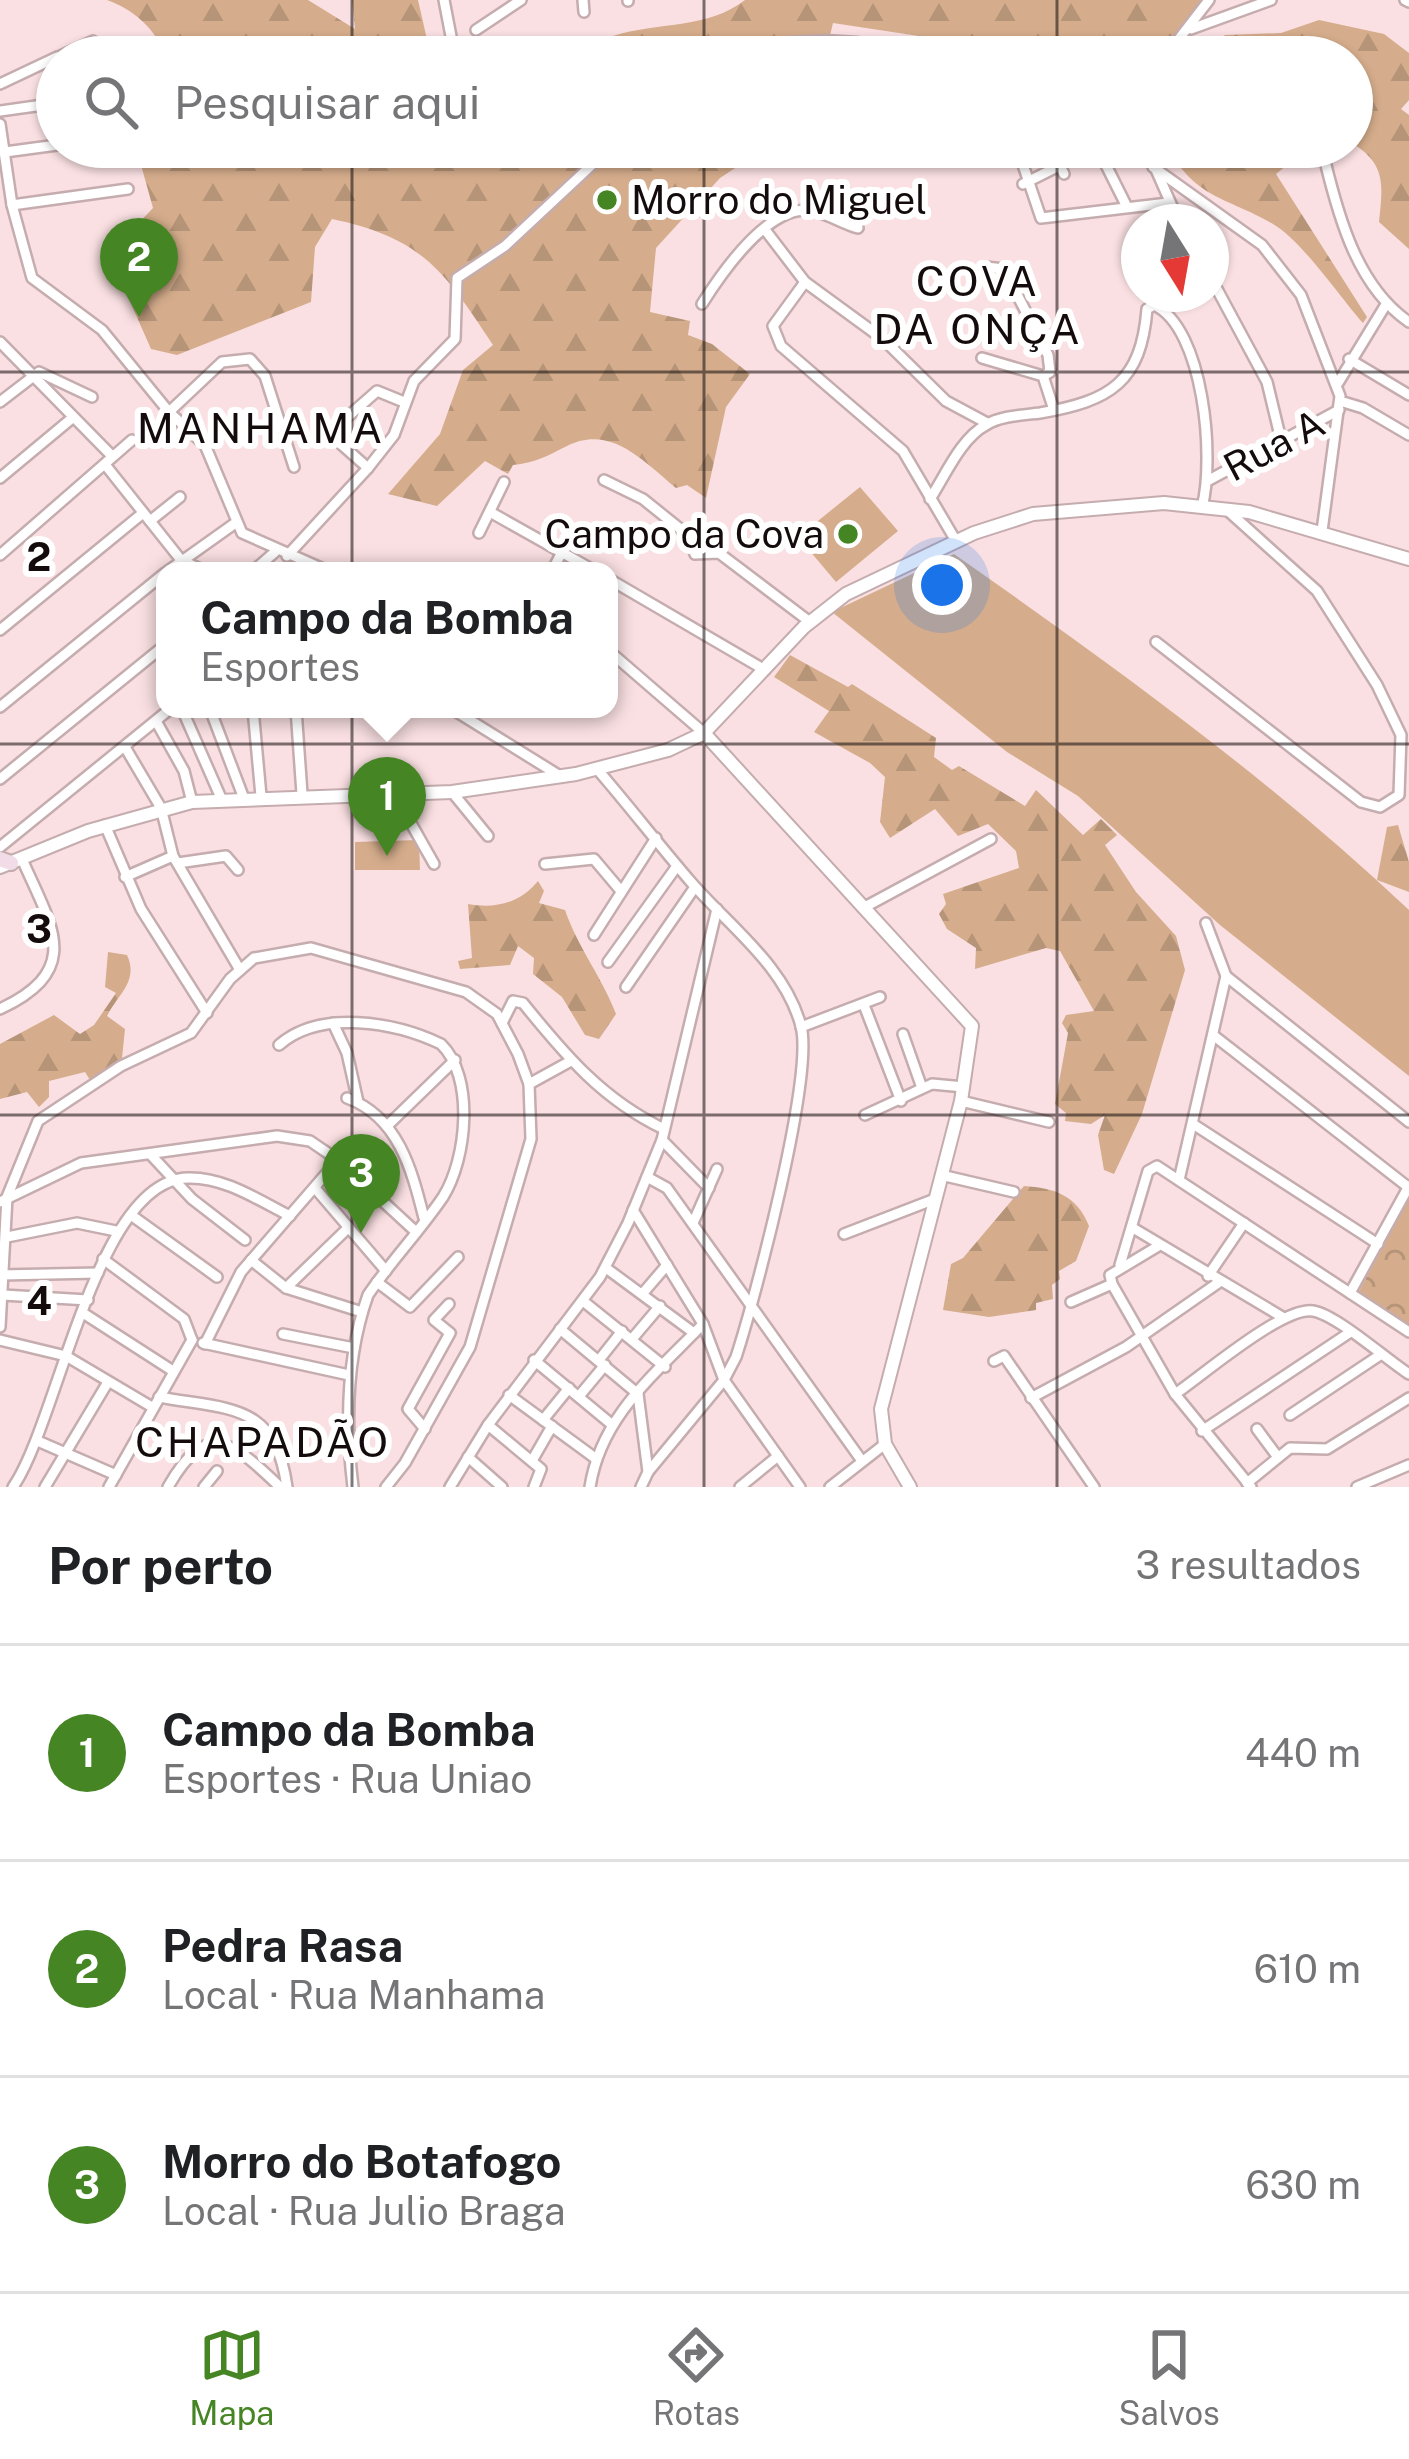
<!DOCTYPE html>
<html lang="pt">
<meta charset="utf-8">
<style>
body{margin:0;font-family:"Public Sans",sans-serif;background:#f2f2f2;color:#202124}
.compass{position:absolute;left:1121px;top:204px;width:108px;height:108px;border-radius:50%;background:#fff;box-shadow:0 3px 9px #0004;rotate:169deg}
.you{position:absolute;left:942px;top:585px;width:42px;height:42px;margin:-30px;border:9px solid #fff;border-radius:50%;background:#1a73e8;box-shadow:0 0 0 18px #1a73e833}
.badge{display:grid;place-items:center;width:78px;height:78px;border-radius:50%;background:#468524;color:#fff;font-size:39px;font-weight:700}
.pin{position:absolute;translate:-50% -99px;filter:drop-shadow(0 3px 6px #0008)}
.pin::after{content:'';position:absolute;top:63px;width:42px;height:36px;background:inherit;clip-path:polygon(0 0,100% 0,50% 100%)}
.popup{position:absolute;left:156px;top:562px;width:462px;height:156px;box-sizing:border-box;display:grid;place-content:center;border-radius:24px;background:#fff;filter:drop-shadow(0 3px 9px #0005);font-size:39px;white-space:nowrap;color:#757577}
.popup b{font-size:45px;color:#202124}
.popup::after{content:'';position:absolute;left:50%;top:100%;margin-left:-24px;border:24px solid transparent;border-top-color:#fff}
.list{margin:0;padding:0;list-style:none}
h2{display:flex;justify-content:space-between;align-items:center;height:156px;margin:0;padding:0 48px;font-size:51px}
h2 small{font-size:39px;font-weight:400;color:#757577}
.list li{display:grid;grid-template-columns:78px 1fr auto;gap:36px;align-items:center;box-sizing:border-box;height:216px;padding:0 48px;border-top:3px solid #e0e0e0}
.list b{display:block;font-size:45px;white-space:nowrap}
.list p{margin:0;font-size:39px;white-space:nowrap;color:#757577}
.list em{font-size:39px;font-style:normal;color:#757577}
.icon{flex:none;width:66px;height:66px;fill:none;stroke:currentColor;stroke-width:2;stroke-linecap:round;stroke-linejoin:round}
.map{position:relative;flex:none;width:1409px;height:1487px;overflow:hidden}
.search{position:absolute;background:#fff;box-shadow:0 3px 9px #0004;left:36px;right:36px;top:36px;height:132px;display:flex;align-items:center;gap:30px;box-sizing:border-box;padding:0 42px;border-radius:66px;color:#757577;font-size:45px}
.sheet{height:804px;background:#fff}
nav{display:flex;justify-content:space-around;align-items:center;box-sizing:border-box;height:168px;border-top:3px solid #e0e0e0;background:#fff;font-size:33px;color:#757577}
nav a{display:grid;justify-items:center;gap:6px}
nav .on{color:#468524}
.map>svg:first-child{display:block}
.grass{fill:#d5ad8c}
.forest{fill:url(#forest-firs)}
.park{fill:url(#park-crowns)}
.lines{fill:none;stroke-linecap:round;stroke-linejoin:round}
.minor-casing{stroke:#c5acae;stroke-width:14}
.tertiary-casing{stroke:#c5acae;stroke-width:16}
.secondary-casing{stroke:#c5acae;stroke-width:18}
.minor{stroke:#fff;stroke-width:9}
.tertiary{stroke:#fff;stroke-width:12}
.secondary{stroke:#f1dce7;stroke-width:14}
.grid{fill:none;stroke:#130b0c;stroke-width:3;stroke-opacity:0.55}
.poi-dot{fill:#468524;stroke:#fff;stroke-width:4.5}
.labels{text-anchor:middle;stroke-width:12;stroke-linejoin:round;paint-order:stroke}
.poi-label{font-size:39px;fill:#130b0c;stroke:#fff;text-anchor:start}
.street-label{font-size:39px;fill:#130b0c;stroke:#fff}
.neighbourhood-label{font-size:42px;letter-spacing:3px;fill:#130b0c;stroke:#fff}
.grid-label{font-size:39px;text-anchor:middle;font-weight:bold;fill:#130b0c;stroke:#fff;stroke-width:12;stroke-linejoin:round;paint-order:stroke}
</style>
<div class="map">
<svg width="1409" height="1487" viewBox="0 0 1409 1487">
<defs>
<pattern id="forest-firs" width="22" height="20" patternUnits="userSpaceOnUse" patternTransform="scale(3)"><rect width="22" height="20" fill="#d5ad8c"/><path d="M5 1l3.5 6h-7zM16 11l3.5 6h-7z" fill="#b69478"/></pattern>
<pattern id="park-crowns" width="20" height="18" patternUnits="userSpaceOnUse" patternTransform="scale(3)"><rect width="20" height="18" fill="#d5ad8c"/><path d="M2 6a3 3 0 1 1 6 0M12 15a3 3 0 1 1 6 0" fill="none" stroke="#b69478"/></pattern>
</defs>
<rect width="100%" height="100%" fill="#fae0e2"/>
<!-- grass -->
<g class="grass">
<polygon points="860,487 898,531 836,582 798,537"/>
<path d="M954,554C1111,664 1269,778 1409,910V1076L1220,925L1078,796L1007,752L832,612Z"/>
<polygon points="419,840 420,870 355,870 355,842"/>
</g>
<!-- forest -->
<g class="forest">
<path d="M107,0H308L355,29L352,0H418L431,57H164C159,30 131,8 107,0Z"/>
<path d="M745,0H1210L1165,57H987L958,42L833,23L827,48L850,57H606L613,36C657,22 708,29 745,0Z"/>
<path d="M1319,20L1384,34L1409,53V100L1401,109L1409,115V249L1379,222C1383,184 1386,164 1352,143V57H1195L1225,35L1281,33Z"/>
<path d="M136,147L179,153L194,147H767L720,178L656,248L650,312L690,321L688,335L712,344L750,374L726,407L706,498L687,485L676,488C643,461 611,424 567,446C547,456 535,463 513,465L508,474L485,461L437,506L388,494L440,434L463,370L493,345C444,271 423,238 332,219L315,247L311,302L177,355L151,349L109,254L153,208Z"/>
<path d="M1167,147H1309L1276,174L1367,317L1363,323C1339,296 1302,241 1273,224C1227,197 1197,200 1167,147Z"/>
<polygon points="790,655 848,687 852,684 936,738 934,757 952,770 959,766 1025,806 1036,790 1083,835 1101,819 1117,835 1105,845 1136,892 1176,936 1185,970 1142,1114 1114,1174 1104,1170 1098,1135 1105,1115 1091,1124 1065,1121 1066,1113 1055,1104 1068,1033 1062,1023 1066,1015 1094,1011 1060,951 1046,948 975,969 976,948 947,929 939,914 946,904 943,894 1019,868 1016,851 988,824 958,836 935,809 890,838 880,822 885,777 870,763 814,732 829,711 774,677"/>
<polygon points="1398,825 1409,862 1409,892 1377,880 1387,827"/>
<path d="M538,881L544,891L539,903L565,910C578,948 602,977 616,1014L599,1039L585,1035L562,997L533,974L534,958L518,946L510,965L460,969L458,961L472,958L468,904C496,909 520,903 538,881Z"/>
<path d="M108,952L127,955C139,981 118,994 107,1016L125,1029L122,1058L90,1080L85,1072L49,1081V1097L39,1107L27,1092L0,1099V1044L54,1015L80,1034L94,1025L116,993L105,987Z"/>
<path d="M1024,1186C1054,1188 1077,1195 1089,1226L1076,1261L1059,1271L1060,1279L1052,1285L1053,1299L1036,1303V1310L989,1317L943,1310L951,1264L963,1258Z"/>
</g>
<!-- park -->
<polygon class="park" points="1409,1198 1409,1327 1358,1293"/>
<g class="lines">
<defs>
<g id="minor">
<polyline points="444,0 455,57"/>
<polyline points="583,0 584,12"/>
<polyline points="628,0 628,1"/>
<polyline points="1405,0 1409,2"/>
<polyline points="1191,29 1271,0"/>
<polyline points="476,30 521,0"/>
<polyline points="58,57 93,41"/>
<path d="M737,57C796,32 870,39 930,57"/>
<polyline points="1165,57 1209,0"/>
<polyline points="0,84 57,57"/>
<polyline points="0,111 57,103"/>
<polyline points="0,124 12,205 32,278 102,330 169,412 205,445 242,533 328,571"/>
<polyline points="1017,147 1041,218 1168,203"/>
<polyline points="1051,147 1064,174"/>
<polyline points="1097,147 1126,205"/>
<polyline points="1146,147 1179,222"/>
<polyline points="5,152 57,145"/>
<path d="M1325,161C1339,219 1358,287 1409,322"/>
<polyline points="1153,167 1262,245 1301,295 1340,396 1322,531"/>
<polyline points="1023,184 1059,166"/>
<polyline points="12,205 128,189"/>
<polyline points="766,231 805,282 883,339 946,401 987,423"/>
<polyline points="986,267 1004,269 1048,355 1050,372 1043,376"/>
<polyline points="1211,278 1267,382 1281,440"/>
<polyline points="805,282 773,326 781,346 903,451 956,541"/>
<path d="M702,304C721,274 764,211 805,210C820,209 842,224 858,228"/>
<polyline points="0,342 112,456"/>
<polyline points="982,358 1043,376 1054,410"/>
<polyline points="1349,359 1409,395"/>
<polyline points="1338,383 1385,306"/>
<polyline points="1340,401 1363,408 1409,435"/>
<polyline points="0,402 39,372 92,397"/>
<polyline points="169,412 222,362 250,359 265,376 294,467"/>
<polyline points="107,467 181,560 205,571"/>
<polyline points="368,468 342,445 336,427 377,391 404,402"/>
<polyline points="0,478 71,419"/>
<polyline points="604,480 643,499 689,536 695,554 719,553 810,622"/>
<polyline points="1209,480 1339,410"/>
<path d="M930,499C945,476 961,438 986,425C1000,416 1023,415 1040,413C1111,401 1141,382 1147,309L1154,305C1204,328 1215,459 1202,507"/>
<polyline points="490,512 595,571"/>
<polyline points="150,521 180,497"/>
<polyline points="479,533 504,482"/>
<polyline points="0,555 132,440"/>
<polyline points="287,556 368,468 394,435 414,381 455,339 457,278 505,246 611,147"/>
<polyline points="168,571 234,524"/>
<polyline points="253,571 275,552"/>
<polyline points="552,571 562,552"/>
<polyline points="609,579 765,670"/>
<polyline points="0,630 143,513"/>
<polyline points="1156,642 1361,802 1380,807 1399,795 1401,735 1377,685 1317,591 1227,510"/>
<polyline points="609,651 704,733"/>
<polyline points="0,707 165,573"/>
<polyline points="182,709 221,798"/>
<polyline points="210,709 243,796"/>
<polyline points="253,709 261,796"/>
<polyline points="296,709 302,794"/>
<polyline points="452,709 560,776"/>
<polyline points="156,721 184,771 192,802"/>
<polyline points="125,747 161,808 173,856 240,970"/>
<path d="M597,769C629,806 659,845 691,882C729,926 785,966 801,1026C814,1076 755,1299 736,1357L724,1380L648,1472"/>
<polyline points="0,779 165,645"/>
<polyline points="452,792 488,836"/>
<polyline points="395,795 434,864"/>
<polyline points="105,825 141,909 207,1013"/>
<polyline points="0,847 170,709"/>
<polyline points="178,863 226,856 238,870"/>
<polyline points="545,864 594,859 621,891"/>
<polyline points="125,877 173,856"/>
<polyline points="863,908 991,839"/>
<polyline points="594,935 656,838"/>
<polyline points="608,962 677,866"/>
<polyline points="1226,976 1409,1122"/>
<polyline points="626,987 695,887"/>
<polyline points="864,1005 901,1101"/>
<path d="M0,1009C85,969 51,926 22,859"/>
<polyline points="333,1023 347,1053 358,1102"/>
<path d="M502,1023L513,1001L523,1003C565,1055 603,1100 664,1129"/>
<polyline points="801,1027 880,997"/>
<polyline points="903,1034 922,1088"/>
<polyline points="1213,1035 1408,1187"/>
<path d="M279,1045C320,1009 395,1022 441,1044C475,1077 467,1159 443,1197C420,1231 391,1261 368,1295C346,1357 345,1422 353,1487"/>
<polyline points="529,1084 569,1062"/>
<path d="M347,1098C399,1117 412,1171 424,1218"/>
<polyline points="961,1101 1049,1122"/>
<polyline points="865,1115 932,1084 964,1087"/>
<polyline points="1193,1124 1378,1244"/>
<polyline points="387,1126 455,1060"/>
<polyline points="662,1140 709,1188"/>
<polyline points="151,1155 192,1199 245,1240"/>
<polyline points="941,1175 1014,1192"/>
<polyline points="647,1177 667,1188 862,1461"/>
<polyline points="1179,1180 1226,976 1206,923"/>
<polyline points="315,1188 386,1271"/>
<polyline points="0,1202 81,1163 277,1136 310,1141 338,1160 415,1231"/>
<polyline points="633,1210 703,1324 724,1380 800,1487"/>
<polyline points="131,1215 217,1277"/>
<polyline points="693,1223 717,1169"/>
<polyline points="1133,1228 1284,1318"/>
<polyline points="844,1234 935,1199"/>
<polyline points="7,1237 77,1223 116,1231"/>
<polyline points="1160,1245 1110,1275 1112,1284 1175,1394 1251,1487"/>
<polyline points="103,1259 184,1319 192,1340"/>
<polyline points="251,1260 286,1288 362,1312"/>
<polyline points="1120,1265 1148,1171 1157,1166 1409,1332"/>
<polyline points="606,1268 694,1333"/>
<polyline points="0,1275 98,1273"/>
<polyline points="1208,1276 1244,1223"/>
<polyline points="377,1282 410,1307 458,1257"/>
<polyline points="286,1288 349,1227"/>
<polyline points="643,1293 667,1265"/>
<polyline points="1350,1293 1409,1186"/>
<polyline points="3,1295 88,1300"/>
<polyline points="583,1301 665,1367"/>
<polyline points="1071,1302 1112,1284"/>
<polyline points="83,1313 173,1371"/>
<polyline points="0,1327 7,1197 38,1121 121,1066 191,1033 230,979 254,958 311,948 466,992 497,1014 518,1054 529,1084 531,1139 470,1347 405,1463 386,1487"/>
<polyline points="560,1329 638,1394"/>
<polyline points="283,1334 354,1348"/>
<polyline points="632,1339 660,1306"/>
<polyline points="0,1340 66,1356 152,1407"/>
<polyline points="203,1343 349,1375"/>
<polyline points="205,1344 241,1272 338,1160"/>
<polyline points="534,1360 610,1423"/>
<polyline points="599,1360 622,1331"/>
<polyline points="994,1361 1004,1356 1094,1487"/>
<polyline points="638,1394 648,1472 641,1487"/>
<path d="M1175,1394C1203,1375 1283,1306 1313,1311C1337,1315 1387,1360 1409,1374"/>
<polyline points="509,1395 595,1458"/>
<polyline points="580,1395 605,1365"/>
<path d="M159,1397C230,1410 275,1402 287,1487"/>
<polyline points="1031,1398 1126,1347 1218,1283"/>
<polyline points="1290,1415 1380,1355"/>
<polyline points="543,1420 569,1388"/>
<polyline points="488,1425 541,1469 534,1487"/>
<polyline points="425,1429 408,1409 450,1333 434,1320 449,1304"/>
<polyline points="1257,1429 1277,1456"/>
<polyline points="1202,1431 1349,1333"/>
<polyline points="40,1442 116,1475"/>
<polyline points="468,1457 502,1487"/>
<polyline points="533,1459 552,1426"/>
<polyline points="1247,1483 1290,1448 1327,1449 1409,1398"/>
<path d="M13,1487C58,1423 96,1179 188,1178C225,1177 258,1200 290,1216"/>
<polyline points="45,1487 108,1382"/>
<polyline points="109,1487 192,1340"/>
<path d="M168,1487C207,1419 232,1441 280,1487"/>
<polyline points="204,1487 217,1471"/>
<polyline points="450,1487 488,1425 600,1277 628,1223 662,1140 717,909"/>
<path d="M590,1487C601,1416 655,1374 703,1324"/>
<polyline points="740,1487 778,1456"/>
<polyline points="830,1487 885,1444"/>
<polyline points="1357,1487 1409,1465"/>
</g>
<g id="tertiary">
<polyline points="704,733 972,1026 961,1101 881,1409 885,1444 910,1487"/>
<polyline points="0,867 88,831 192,802 452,792 576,774 668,750 704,733 804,627 846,594 974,533 1033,514 1164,503 1249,512 1409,559"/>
</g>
<polyline id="secondary" points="0,859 11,863"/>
</defs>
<!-- minor casing -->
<use href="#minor" class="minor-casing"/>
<!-- tertiary casing -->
<use href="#tertiary" class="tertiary-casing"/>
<!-- secondary casing -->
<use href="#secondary" class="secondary-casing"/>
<!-- minor -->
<use href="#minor" class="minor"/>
<!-- tertiary -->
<use href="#tertiary" class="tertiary"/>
<!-- secondary -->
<use href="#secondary" class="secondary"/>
</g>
<!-- grid -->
<path class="grid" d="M352,0V57M704,0V57M1057,0V57M352,147V1487M704,147V1487M1057,147V1487M0,372H1409M0,744H1409M0,1115H1409"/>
<!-- markers -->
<g class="poi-dot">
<circle cx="607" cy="200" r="12"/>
<circle cx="848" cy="534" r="12"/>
</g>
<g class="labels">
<!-- poi labels -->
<g class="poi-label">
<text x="631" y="214">Morro do Miguel</text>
<text x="824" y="548" text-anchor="end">Campo da Cova</text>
</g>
<!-- street labels -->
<g class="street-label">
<text transform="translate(1274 445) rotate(-28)" y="14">Rua A</text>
</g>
<!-- neighbourhood labels -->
<g class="neighbourhood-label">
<text x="978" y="296">COVA<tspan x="978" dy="48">DA ONÇA</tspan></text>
<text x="261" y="443">MANHAMA</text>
<text x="263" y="1457">CHAPADÃO</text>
</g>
</g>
<g class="grid-label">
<text x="39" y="571">2</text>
<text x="39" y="943">3</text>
<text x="39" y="1315">4</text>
</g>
</svg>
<svg class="compass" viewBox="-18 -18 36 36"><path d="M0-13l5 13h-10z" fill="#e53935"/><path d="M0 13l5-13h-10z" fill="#757577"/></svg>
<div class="you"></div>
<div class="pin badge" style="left:387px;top:856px">1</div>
<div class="popup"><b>Campo da Bomba</b>Esportes</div>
<div class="pin badge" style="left:139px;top:317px">2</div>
<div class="pin badge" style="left:361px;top:1233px">3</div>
<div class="search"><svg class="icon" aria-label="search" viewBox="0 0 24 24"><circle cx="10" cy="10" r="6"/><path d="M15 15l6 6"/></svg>Pesquisar aqui</div>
</div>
<section class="sheet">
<h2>Por perto<small>3 resultados</small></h2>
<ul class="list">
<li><span class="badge">1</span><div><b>Campo da Bomba</b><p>Esportes · Rua Uniao</p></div><em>440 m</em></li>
<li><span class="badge">2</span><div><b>Pedra Rasa</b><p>Local · Rua Manhama</p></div><em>610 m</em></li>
<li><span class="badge">3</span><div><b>Morro do Botafogo</b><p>Local · Rua Julio Braga</p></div><em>630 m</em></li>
</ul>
</section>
<nav>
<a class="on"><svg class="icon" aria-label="map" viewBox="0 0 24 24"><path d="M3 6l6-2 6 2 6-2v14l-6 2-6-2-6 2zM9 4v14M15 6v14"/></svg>Mapa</a>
<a><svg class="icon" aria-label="directions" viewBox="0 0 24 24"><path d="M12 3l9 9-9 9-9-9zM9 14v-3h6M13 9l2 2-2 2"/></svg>Rotas</a>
<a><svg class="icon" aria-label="saved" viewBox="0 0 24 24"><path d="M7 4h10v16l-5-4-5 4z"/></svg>Salvos</a>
</nav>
